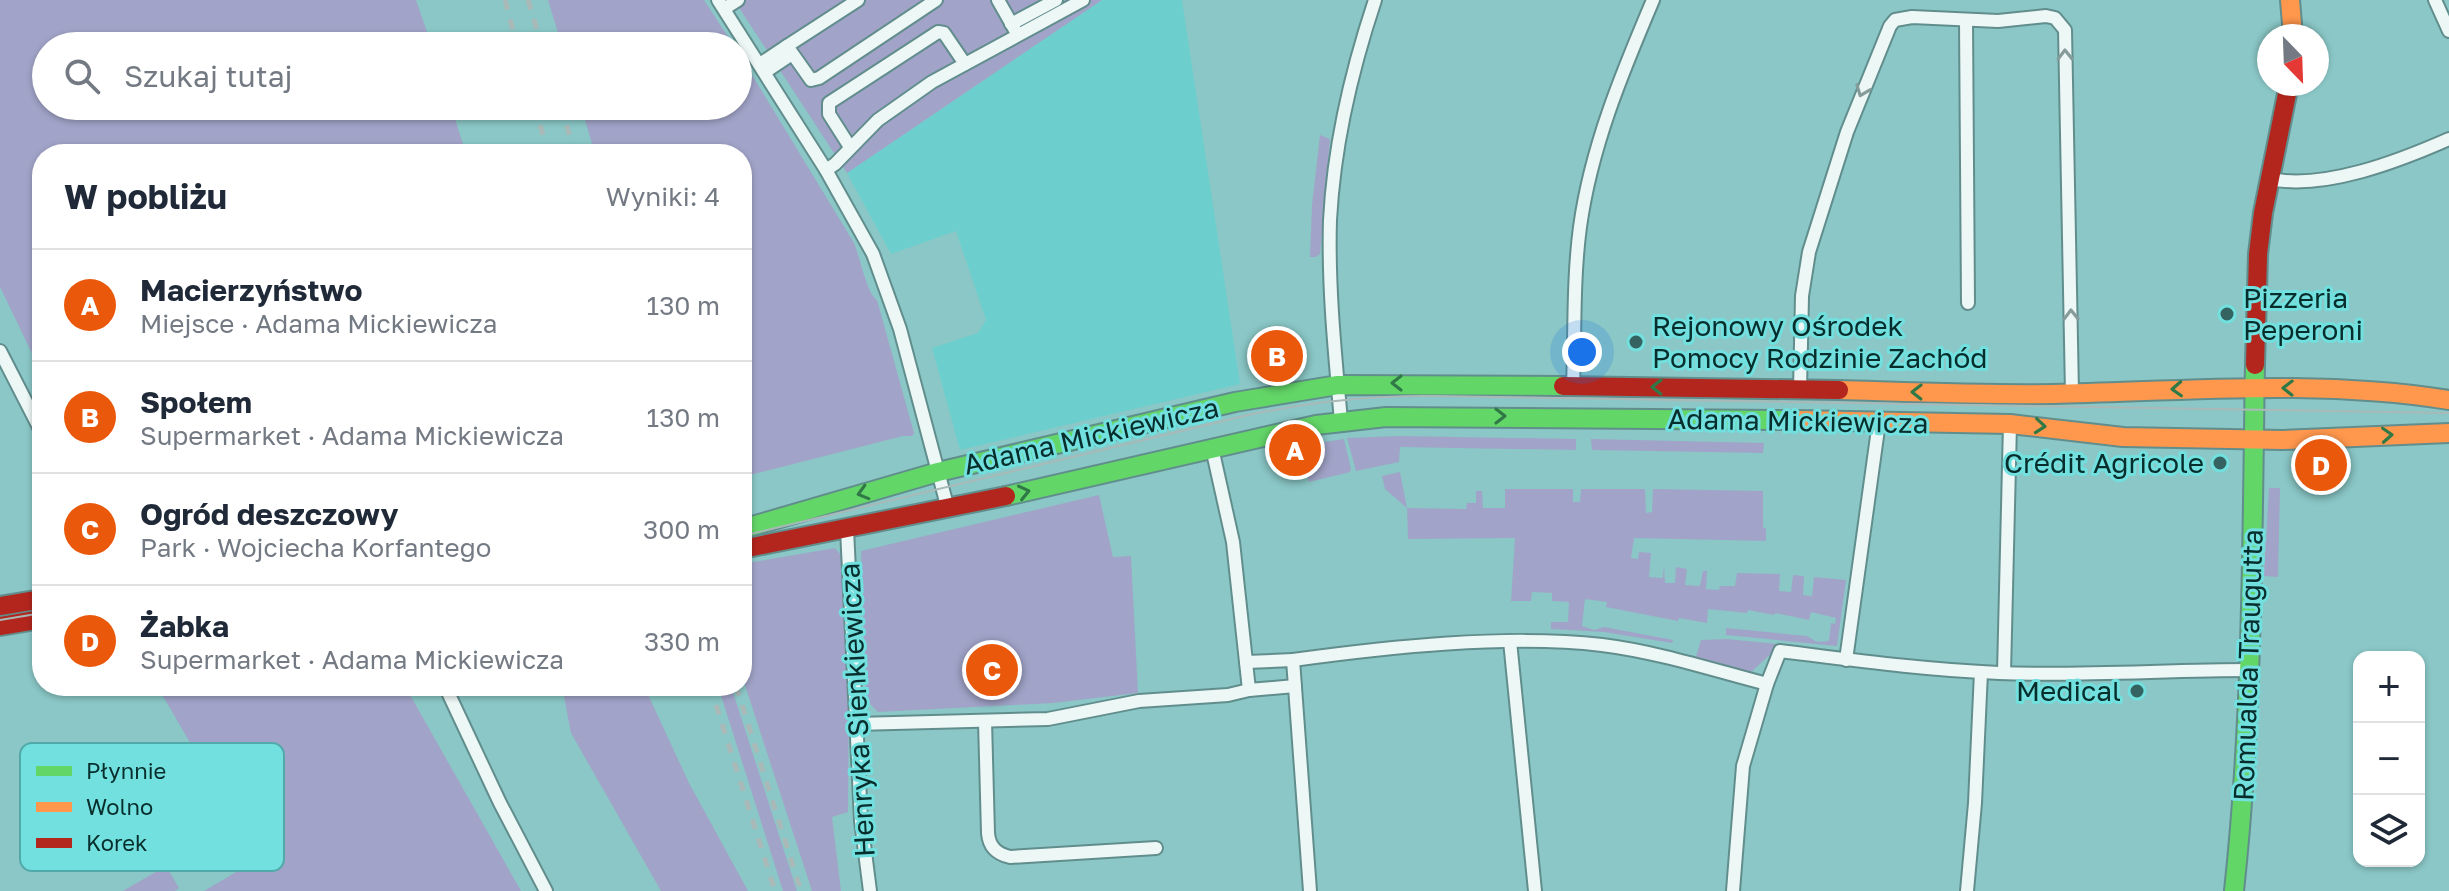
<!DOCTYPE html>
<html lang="pl">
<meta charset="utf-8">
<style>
body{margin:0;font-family:"Golos Text",sans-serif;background:#f2f2f3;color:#1f2937}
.controls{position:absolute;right:24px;bottom:24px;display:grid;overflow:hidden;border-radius:16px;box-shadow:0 2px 6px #0004}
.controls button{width:72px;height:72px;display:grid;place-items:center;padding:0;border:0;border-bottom:2px solid #e0e1e3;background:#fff;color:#1f2937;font:40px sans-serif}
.compass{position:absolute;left:2257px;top:24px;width:72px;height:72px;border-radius:50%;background:#fff;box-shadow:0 2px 6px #0004;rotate:157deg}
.you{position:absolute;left:1582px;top:352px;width:28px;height:28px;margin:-20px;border:6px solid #fff;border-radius:50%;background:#1a73e8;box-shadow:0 0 0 12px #1a73e833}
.badge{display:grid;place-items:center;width:52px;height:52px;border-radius:50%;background:#ea580c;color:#fff;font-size:26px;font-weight:700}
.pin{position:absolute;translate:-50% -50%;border:4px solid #fff;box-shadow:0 2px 8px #0006}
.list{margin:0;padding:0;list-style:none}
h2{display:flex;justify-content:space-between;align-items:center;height:104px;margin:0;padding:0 32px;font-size:34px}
h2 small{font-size:26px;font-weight:400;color:#747a83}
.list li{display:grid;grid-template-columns:52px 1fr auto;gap:24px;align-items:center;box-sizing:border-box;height:112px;padding:0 32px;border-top:2px solid #e0e1e3}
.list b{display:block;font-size:30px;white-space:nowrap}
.list p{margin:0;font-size:26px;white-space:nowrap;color:#747a83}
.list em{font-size:26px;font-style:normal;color:#747a83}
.icon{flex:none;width:44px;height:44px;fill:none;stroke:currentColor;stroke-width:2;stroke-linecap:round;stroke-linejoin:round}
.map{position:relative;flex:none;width:2449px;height:891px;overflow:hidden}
.search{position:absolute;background:#fff;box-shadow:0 2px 6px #0004;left:32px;top:32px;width:720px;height:88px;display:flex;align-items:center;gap:20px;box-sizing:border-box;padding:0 28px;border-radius:44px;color:#747a83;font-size:30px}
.panel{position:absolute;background:#fff;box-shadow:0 2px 6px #0004;left:32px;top:144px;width:720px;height:552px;border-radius:32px}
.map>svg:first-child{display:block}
.built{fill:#6dcfcd}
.green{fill:#a1a4c8}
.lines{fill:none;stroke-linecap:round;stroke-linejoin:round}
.street-casing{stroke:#618e8d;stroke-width:16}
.fast-casing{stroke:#618e8d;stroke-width:22}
.slow-casing{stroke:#618e8d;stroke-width:22}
.jam-casing{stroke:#618e8d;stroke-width:22}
.street{stroke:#edf7f6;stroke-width:12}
.fast{stroke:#63d668;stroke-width:18}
.slow{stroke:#ff974d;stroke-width:18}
.jam{stroke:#b3261e;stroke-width:18}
.tram{stroke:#a9b9b8;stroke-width:2}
.rail{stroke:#a9b9b8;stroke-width:5;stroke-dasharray:10 10;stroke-linecap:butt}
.oneway{stroke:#869c9b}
.oneway2{stroke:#307947}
.poi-dot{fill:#356362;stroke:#71e0de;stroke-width:3}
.labels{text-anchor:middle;stroke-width:6;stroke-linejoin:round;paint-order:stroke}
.poi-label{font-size:28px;fill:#072d2c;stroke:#71e0de;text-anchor:start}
.street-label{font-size:28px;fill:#072d2c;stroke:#71e0de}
.key{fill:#71e0de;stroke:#51aaa9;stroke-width:2}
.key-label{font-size:22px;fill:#072d2c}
</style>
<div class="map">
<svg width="2449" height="891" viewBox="0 0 2449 891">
<rect width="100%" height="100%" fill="#8ac7c6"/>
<!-- built -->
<polygon class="built" points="1102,0 1182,0 1240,384 960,450 932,348 978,333 986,320 956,231 891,254 847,173"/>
<!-- green -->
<g class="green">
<polygon points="0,0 416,0 432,46 46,46 46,106 451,106 466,154 42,154 42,374 0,287"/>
<polygon points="548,0 704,0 734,46 562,46"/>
<polygon points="734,0 1102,0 847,173"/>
<path d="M738,52L854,243C860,257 867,294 877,300L914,433L912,436H903L742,477V154H595L581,106H738Z"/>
<polygon points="1320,135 1330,139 1320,254 1316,257 1310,257 1312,205"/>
<polygon points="1400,436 1576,439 1576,450 1400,447 1399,462 1356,471 1347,438"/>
<polygon points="1344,439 1351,469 1350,472 1309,482 1305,466 1294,469 1288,448"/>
<polygon points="1591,439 1764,443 1763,453 1592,450"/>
<polygon points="1400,472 1407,508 1466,509 1467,503 1476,503 1476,491 1482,491 1483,508 1505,508 1505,489 1573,489 1573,502 1580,502 1581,489 1645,489 1646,513 1652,512 1653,489 1763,491 1763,527 1766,529 1766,541 1634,538 1631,558 1638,559 1639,552 1651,553 1649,577 1663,578 1664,565 1665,583 1675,583 1676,567 1687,569 1685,585 1700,586 1703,571 1707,571 1706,589 1719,590 1720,586 1735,586 1737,573 1780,574 1779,591 1791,592 1793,575 1804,576 1803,595 1812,596 1814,577 1846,580 1837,646 1726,635 1726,628 1807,636 1817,642 1829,641 1831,623 1835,624 1836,618 1811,612 1809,620 1775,613 1774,615 1748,610 1747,613 1708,609 1707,623 1679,618 1678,621 1606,607 1607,602 1585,599 1582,626 1594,630 1604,627 1673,640 1672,643 1604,632 1551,629 1551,622 1568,622 1569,602 1552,601 1552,593 1532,592 1531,601 1511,601 1515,538 1408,539 1407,508 1385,489 1382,476"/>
<polygon points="2269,488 2280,488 2278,577 2264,576"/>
<polygon points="1099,495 1113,557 1131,556 1138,693 1053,703 878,712 866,700 861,551"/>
<polygon points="835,548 841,555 849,693 848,812 832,817 841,891 812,891 742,676 742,564"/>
<polygon points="1727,639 1787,645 1787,648 1775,650 1749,674 1695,660 1701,640"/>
<polygon points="157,686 405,686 521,891 204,891 258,859"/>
<polygon points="562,686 644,686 689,783 748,891 661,891 571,733"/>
<polygon points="718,686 731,686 797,891 783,891"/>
<polygon points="166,866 179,888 175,891 123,891"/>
</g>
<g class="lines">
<defs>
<g id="street">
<polyline points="718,0 826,170 873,254 900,329 948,509"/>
<polyline points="858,0 787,46 811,80 819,78 936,0"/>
<polyline points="998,0 1015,30"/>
<polyline points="2435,0 2449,31"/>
<polyline points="724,9 738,0"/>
<polyline points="1966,21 1968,303"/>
<polyline points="1011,24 1056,0"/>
<polyline points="760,64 787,46"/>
<polyline points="765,72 792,54"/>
<polyline points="850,147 829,114 829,103 938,32 944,33 965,64"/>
<polyline points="826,170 835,164 878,120 932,82 1083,0"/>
<path d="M2270,179C2325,190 2399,161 2449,139"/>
<polyline points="0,351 42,433"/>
<path d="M1573,386C1575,334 1573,279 1580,227C1591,147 1622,73 1653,0"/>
<polyline points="1800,390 1802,296 1809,252 1847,132 1890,26 1895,20 1912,17 1998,21 2046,16 2055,18 2065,30 2072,393"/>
<path d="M1341,421C1335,354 1328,287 1330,220C1334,144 1351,72 1375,0"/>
<polyline points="1212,448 1233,542 1246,662 1293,660 1310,891"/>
<polyline points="847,529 861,821 870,891"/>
<polyline points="1510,641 1535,891"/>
<path d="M1293,660C1388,647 1507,634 1602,645C1658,652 1713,670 1767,684L1780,651C1853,660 1925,670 1999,673C2083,676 2167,670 2251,670"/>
<polyline points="1846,660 1879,422"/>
<polyline points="1246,662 1249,690 1295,686"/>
<polyline points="2004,673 2010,424"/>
<polyline points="445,686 500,803 546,891"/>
<path d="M985,721L988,833C989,847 997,854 1010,857L1156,848"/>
<polyline points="856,724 1048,719 1139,701 1228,695 1249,690"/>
<polyline points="1733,891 1743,766 1767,684"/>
<polyline points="1967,891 1975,803 1981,672"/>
</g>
<g id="fast">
<polyline points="1006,496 1316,425 1386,417 1794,420"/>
<polyline points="742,529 938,472 1235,402 1338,385 1563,386"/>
<path d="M2234,891C2253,716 2252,541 2255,365"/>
</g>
<g id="slow">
<polyline points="2290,0 2293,36"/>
<path d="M1839,390C1910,392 1982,395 2053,394C2184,391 2319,379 2449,400"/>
<polyline points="1794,420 2010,424 2123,437 2283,440 2449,433"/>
</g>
<g id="jam">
<polyline points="2255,365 2258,254 2263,213 2289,84"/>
<polyline points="1563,386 1839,390"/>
<polyline points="742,549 1006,496"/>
<polyline points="0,606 42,599"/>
<polyline points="0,626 42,619"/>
</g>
</defs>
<!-- street casing -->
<use href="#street" class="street-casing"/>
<!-- fast casing -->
<use href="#fast" class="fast-casing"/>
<!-- slow casing -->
<use href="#slow" class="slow-casing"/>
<!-- jam casing -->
<use href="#jam" class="jam-casing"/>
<!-- street -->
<use href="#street" class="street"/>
<!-- fast -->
<use href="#fast" class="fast"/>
<!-- slow -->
<use href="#slow" class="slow"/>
<!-- jam -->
<use href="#jam" class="jam"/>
<!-- tram -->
<g class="tram">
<path d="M742,536L1248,415C1310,402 1370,395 1434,396L2449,413"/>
<polyline points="0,620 42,613"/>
</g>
<!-- rail -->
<g class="rail">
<polyline points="505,0 517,46"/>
<polyline points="528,0 542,46"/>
<polyline points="534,106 549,154"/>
<polyline points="561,106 575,154"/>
<polyline points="710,686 775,891"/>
<polyline points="736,686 801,891"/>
</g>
</g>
<!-- one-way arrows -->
<defs><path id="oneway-chevron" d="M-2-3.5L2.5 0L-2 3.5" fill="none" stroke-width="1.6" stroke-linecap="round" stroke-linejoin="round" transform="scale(2)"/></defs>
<g class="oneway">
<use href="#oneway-chevron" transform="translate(2065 55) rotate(-91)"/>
<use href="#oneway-chevron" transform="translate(1862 91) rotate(111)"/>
<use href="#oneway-chevron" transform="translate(2071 315) rotate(-91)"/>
</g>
<g class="oneway2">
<use href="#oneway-chevron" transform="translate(1397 383) rotate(-180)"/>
<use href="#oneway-chevron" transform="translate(1657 387) rotate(-179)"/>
<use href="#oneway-chevron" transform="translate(2288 388) rotate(-179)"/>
<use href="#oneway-chevron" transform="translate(2177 389) rotate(177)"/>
<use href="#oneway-chevron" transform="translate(1917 392) rotate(-179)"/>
<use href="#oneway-chevron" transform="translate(1500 416)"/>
<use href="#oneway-chevron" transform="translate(2040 426) rotate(5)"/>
<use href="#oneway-chevron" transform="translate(2387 435) rotate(-3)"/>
<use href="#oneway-chevron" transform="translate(1024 492) rotate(-13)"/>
<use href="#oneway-chevron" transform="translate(863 493) rotate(164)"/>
</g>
<!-- markers -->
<g class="poi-dot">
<circle cx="2227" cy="314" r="8"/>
<circle cx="1636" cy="342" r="8"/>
<circle cx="2220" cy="463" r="8"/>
<circle cx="2137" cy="691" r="8"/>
</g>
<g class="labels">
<!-- poi labels -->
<g class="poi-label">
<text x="2243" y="308">Pizzeria<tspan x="2243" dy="32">Peperoni</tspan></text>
<text x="1652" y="336">Rejonowy Ośrodek<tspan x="1652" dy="32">Pomocy Rodzinie Zachód</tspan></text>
<text x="2204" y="473" text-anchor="end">Crédit Agricole</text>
<text x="2121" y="701" text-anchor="end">Medical</text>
</g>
<!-- street labels -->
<g class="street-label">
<text transform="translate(1798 421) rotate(1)" y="10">Adama Mickiewicza</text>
<text transform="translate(1091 436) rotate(-13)" y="10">Adama Mickiewicza</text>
<text transform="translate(2248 665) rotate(-88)" y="10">Romualda Traugutta</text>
<text transform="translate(857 710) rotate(-93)" y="10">Henryka Sienkiewicza</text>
</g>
</g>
<!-- legend -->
<rect x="20" y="743" width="264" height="128" rx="12" class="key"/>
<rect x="36" y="766" width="36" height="10" fill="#63d668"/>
<rect x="36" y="802" width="36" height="10" fill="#ff974d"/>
<rect x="36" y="838" width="36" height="10" fill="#b3261e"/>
<g class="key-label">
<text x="86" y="779">Płynnie</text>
<text x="86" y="815">Wolno</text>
<text x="86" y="851">Korek</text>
</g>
</svg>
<div class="controls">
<button>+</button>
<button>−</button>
<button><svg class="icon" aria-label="layers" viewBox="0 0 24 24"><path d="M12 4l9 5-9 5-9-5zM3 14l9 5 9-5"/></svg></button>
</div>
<svg class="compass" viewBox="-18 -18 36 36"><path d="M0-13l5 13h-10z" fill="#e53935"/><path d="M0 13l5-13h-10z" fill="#747a83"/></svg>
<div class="you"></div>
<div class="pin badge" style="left:1295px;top:450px">A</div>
<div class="pin badge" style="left:1277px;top:356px">B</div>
<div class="pin badge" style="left:992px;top:670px">C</div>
<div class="pin badge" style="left:2321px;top:465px">D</div>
<div class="search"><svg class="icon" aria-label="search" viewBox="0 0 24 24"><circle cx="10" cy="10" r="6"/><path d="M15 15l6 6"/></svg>Szukaj tutaj</div>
<section class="panel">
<h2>W pobliżu<small>Wyniki: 4</small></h2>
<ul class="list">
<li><span class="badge">A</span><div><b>Macierzyństwo</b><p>Miejsce · Adama Mickiewicza</p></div><em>130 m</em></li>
<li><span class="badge">B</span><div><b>Społem</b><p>Supermarket · Adama Mickiewicza</p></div><em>130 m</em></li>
<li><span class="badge">C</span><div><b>Ogród deszczowy</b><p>Park · Wojciecha Korfantego</p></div><em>300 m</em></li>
<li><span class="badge">D</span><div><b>Żabka</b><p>Supermarket · Adama Mickiewicza</p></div><em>330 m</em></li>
</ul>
</section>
</div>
